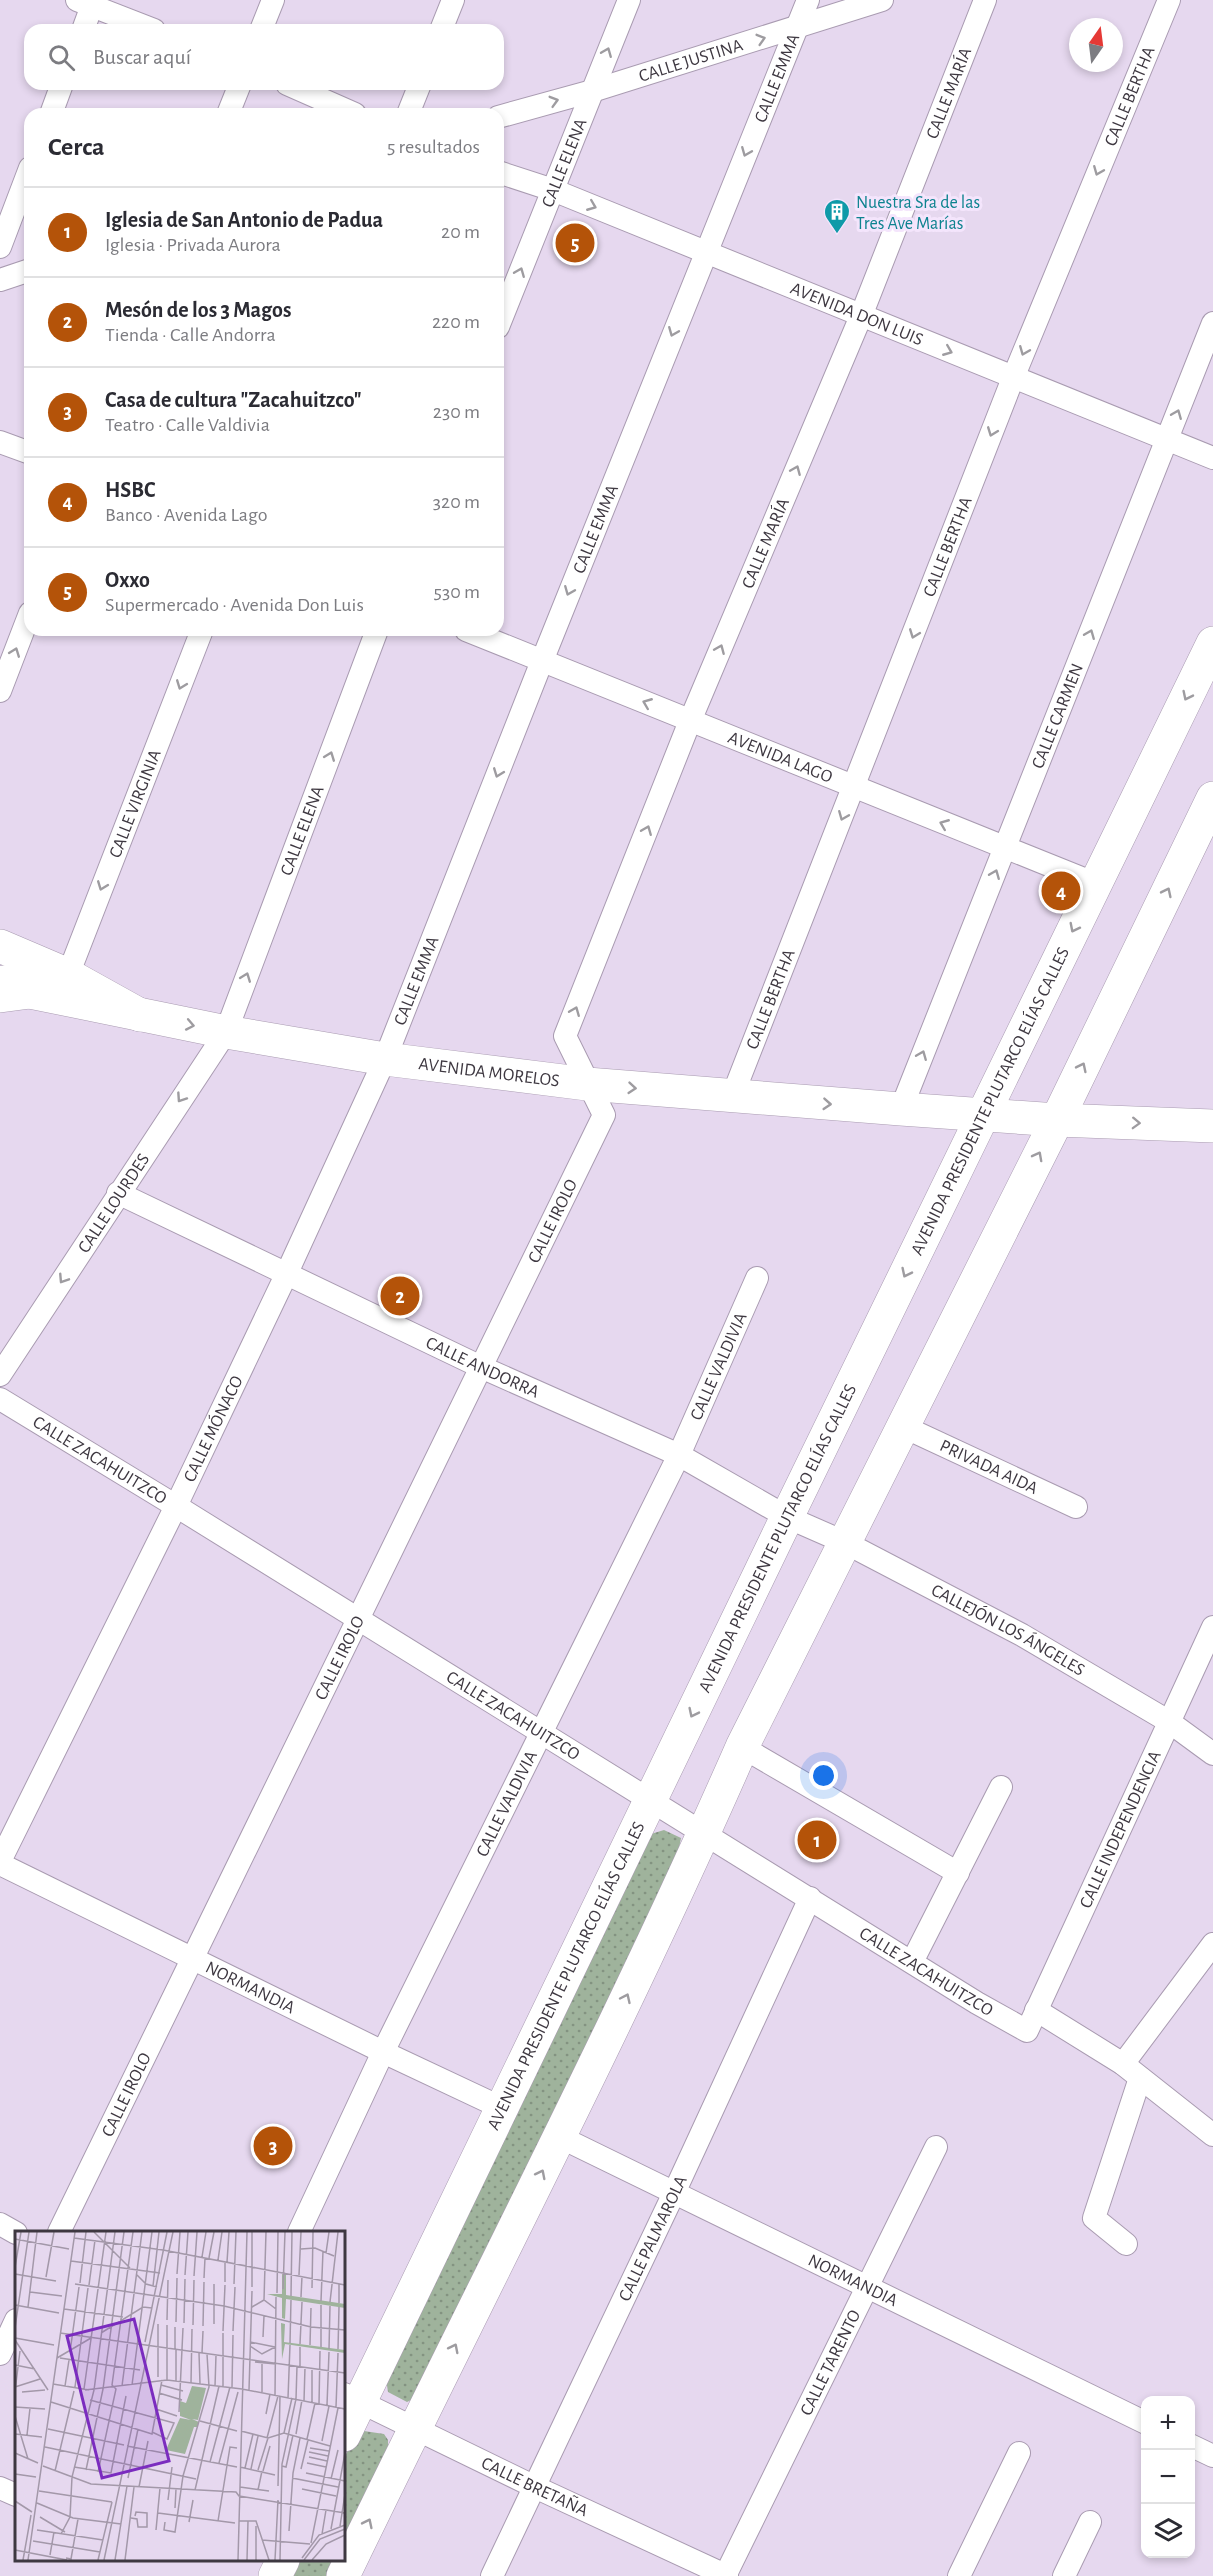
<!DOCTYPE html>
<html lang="es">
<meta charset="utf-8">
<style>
body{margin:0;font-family:"Alegreya Sans",sans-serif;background:#f7f7f7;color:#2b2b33}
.controls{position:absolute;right:18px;bottom:18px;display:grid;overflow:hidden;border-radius:12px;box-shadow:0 3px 9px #0003}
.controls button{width:54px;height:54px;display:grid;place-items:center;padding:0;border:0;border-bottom:2px solid #e1e1e2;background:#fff;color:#2b2b33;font:30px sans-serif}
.compass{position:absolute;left:1069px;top:18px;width:54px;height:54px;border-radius:50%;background:#fff;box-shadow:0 3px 9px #0003;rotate:14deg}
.you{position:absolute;left:824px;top:1776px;width:21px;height:21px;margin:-15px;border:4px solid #fff;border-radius:50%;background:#1a73e8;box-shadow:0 0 0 9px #1a73e833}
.badge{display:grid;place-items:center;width:39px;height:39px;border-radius:50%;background:#b45309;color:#fff;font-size:20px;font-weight:700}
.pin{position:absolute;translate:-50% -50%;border:3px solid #fff;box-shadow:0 2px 6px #0006}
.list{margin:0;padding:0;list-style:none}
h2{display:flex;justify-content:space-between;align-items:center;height:78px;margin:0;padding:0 24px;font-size:26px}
h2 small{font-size:20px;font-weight:400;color:#7c7c81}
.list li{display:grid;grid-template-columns:39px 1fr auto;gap:18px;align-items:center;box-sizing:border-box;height:90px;padding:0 24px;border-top:2px solid #e1e1e2}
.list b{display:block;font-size:22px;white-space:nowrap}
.list p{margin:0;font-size:20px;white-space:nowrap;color:#7c7c81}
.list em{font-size:20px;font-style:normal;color:#7c7c81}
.icon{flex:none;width:33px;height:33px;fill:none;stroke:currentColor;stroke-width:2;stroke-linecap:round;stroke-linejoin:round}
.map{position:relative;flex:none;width:1213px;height:2576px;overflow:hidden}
.search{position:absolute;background:#fff;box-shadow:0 3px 9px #0003;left:24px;top:24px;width:480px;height:66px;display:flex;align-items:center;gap:15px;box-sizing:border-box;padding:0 21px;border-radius:18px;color:#7c7c81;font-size:22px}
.panel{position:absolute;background:#fff;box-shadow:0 3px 9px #0003;left:24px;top:108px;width:480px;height:528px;border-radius:18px}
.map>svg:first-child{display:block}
.park{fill:url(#park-dots)}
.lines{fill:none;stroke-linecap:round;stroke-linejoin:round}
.street-casing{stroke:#a99bb1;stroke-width:24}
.secondary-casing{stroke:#a99bb1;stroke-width:34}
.primary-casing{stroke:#a99bb1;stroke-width:34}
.highway-casing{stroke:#a99bb1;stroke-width:34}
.street{stroke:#fff;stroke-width:22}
.secondary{stroke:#fff;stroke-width:33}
.primary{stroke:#fff;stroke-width:33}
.highway{stroke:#fff;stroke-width:33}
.oneway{stroke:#9e9ca0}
.labels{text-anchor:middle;stroke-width:6;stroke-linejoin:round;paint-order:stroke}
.street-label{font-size:18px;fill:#3e3841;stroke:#f4e5fc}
.culture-label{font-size:18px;fill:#0d838f;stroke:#f4e5fc;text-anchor:start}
.inset-road{fill:none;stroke:#a398a9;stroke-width:1.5}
.view{fill:#7b2cbf;fill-opacity:0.15;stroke:#7b2cbf;stroke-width:3}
.inset-edge{fill:none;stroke:#3e3841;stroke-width:3}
</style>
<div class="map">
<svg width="1213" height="2576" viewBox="0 0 1213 2576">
<defs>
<pattern id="park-dots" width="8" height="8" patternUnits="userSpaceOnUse" patternTransform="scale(1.5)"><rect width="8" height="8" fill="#9fb39c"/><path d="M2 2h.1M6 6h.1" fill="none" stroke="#839381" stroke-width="1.8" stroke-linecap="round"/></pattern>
</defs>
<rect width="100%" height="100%" fill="#e6d8ef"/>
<!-- park -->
<g class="park">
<polygon points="664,1830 681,1838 676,1863 419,2396 407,2402 388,2392 386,2379 651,1834"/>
<polygon points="364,2431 384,2434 388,2440 388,2456 344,2553 344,2459 351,2443"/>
<polygon points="296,2560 340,2560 332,2576 288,2576"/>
</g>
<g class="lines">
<defs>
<g id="street">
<polyline points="77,0 154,30"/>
<polyline points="83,30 94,0"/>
<polyline points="261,30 273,0"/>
<polyline points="441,30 453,0"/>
<polyline points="287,84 355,114"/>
<polyline points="51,114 62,84"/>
<polyline points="228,114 240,84"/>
<polyline points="408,114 420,84"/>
<path id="s1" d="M498,117L592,91L882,0"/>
<path id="s2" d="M498,172L553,190L1213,458"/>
<polyline points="0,247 30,168"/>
<polyline points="0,280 30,270"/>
<path id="s3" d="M498,327L629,0"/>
<polyline points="0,442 30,453"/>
<path id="s4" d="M466,630L1096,884"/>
<polyline points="0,691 30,613"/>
<path id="s5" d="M68,975L202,630"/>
<path id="s6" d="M732,1097L1013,378L1169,0"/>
<path id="s7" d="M901,1109L1213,323"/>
<path id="s8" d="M118,1193L481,1367L679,1455L787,1517L844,1542L1022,1635L1168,1721L1213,1754"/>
<path id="s9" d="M0,1375L226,1032L377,630"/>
<path id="s10" d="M0,1399L176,1506L977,2003L1027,2031L1213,1627"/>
<path id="s11" d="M902,1426L1076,1507"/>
<polyline points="742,1747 958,1873"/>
<path id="s12" d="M0,1861L176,1506L286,1275L385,1059L542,661L808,0"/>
<path id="s13" d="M0,1864L383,2052L502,2108"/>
<polyline points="912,1962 1001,1787"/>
<polyline points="1036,2010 1123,2064 1213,2135"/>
<polyline points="1123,2064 1213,1944"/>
<path id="s14" d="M560,2137L1146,2423"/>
<polyline points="0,2224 16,2233"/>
<path id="s15" d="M59,2232L604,1115L565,1036L690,721L861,316L985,0"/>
<path id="s16" d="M299,2232L383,2052L679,1455L757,1278"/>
<polyline points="1126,2244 1094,2218 1140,2078"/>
<polyline points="0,2354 16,2320"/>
<path id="s17" d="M344,2394L535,2487L727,2576"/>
<polyline points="1190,2445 1213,2456"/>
<polyline points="0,2488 16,2495"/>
<path id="s18" d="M492,2576L674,2193L810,1898"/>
<path id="s19" d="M725,2576L936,2147"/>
<polyline points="959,2576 1019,2453"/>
<polyline points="1064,2576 1090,2522"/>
</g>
<g id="secondary">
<path id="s20" d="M344,2435L787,1517L1213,643"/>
<polyline points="275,2576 283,2560"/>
<path d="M343,2576C476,2300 619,2028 742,1747L1057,1120L1213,798"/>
</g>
<g id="primary">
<path id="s21" d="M4,982L30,992L226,1032L385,1059L587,1084L901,1109L1057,1120L1213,1126"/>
</g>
<g id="highway">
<polyline points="0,946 68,975 140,1015"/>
<polyline points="0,996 30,992"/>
</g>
</defs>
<!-- street casing -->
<use href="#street" class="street-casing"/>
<!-- secondary casing -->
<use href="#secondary" class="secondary-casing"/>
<!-- primary casing -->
<use href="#primary" class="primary-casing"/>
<!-- highway casing -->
<use href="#highway" class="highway-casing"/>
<!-- street -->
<use href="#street" class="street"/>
<!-- secondary -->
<use href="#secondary" class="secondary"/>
<!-- primary -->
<use href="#primary" class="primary"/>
<!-- highway -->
<use href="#highway" class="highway"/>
</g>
<!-- one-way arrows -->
<defs><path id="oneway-chevron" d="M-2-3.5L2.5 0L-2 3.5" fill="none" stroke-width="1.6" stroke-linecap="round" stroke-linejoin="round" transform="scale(1.5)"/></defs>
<g class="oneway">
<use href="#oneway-chevron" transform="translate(761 39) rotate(-17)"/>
<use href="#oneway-chevron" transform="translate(607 52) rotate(-68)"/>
<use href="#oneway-chevron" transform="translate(554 101) rotate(-16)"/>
<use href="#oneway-chevron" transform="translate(746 152) rotate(112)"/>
<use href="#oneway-chevron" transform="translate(1098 171) rotate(112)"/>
<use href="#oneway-chevron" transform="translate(592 206) rotate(22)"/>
<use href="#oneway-chevron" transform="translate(520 272) rotate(-68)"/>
<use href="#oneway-chevron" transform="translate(673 332) rotate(112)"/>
<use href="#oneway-chevron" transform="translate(948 351) rotate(22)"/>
<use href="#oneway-chevron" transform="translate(1024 351) rotate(112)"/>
<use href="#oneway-chevron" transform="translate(1177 414) rotate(-68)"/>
<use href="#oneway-chevron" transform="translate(992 432) rotate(111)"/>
<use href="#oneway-chevron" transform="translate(796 470) rotate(-67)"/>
<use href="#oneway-chevron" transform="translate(569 591) rotate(112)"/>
<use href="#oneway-chevron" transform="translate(914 634) rotate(111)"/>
<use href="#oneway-chevron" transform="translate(1090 634) rotate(-68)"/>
<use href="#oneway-chevron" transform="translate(720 649) rotate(-67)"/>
<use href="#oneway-chevron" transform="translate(15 652) rotate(-69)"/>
<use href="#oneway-chevron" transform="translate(181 685) rotate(111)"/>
<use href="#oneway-chevron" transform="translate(1187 696) rotate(116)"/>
<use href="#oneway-chevron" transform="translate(647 703) rotate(-158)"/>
<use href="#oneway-chevron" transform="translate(330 756) rotate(-69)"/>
<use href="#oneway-chevron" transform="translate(498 773) rotate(111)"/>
<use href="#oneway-chevron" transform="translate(843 816) rotate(112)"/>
<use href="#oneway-chevron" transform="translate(944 824) rotate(-158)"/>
<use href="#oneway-chevron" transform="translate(647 830) rotate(-68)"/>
<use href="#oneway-chevron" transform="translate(995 874) rotate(-68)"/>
<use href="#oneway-chevron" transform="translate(102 886) rotate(111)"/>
<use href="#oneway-chevron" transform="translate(1167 892) rotate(-64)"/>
<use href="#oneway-chevron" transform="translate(1074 928) rotate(117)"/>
<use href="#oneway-chevron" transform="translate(246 977) rotate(-69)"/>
<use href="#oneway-chevron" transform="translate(575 1011) rotate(-68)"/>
<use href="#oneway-chevron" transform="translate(190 1025) rotate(11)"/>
<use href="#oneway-chevron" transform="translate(922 1055) rotate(-68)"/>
<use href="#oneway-chevron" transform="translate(1082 1067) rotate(-64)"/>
<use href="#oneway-chevron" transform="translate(632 1088) rotate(5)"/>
<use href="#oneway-chevron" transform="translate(181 1098) rotate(124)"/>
<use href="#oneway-chevron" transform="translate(827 1104) rotate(4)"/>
<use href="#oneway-chevron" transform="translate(1136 1123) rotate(2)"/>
<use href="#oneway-chevron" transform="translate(1038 1156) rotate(-62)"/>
<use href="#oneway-chevron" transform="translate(906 1273) rotate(116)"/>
<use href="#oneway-chevron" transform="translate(63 1279) rotate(123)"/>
<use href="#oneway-chevron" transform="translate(693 1713) rotate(116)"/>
<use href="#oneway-chevron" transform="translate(626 1998) rotate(-65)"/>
<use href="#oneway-chevron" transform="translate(541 2174) rotate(-63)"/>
<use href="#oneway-chevron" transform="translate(454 2348) rotate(-63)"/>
<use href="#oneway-chevron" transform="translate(368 2523) rotate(-64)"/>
</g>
<!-- icons -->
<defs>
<symbol id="building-pin" viewBox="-11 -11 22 30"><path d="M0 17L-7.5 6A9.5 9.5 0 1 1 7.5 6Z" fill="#0f9aa8" stroke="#f4e5fc"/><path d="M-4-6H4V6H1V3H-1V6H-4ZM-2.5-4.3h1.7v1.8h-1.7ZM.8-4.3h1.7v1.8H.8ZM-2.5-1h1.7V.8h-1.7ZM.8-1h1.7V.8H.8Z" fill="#fff"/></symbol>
</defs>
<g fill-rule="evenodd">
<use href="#building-pin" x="822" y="197" width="30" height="40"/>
</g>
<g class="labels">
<!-- street labels -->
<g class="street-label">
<text dy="6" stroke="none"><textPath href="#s1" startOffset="201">CALLE JUSTINA</textPath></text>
<text dy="6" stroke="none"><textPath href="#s12" startOffset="1946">CALLE EMMA</textPath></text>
<text dy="6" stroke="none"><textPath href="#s15" startOffset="2349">CALLE MARÍA</textPath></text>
<text dy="6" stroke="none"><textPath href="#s6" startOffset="1077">CALLE BERTHA</textPath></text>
<text dy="6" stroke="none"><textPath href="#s3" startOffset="177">CALLE ELENA</textPath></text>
<text dy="6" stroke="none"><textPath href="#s2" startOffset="386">AVENIDA DON LUIS</textPath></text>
<text dy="6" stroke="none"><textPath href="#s12" startOffset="1460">CALLE EMMA</textPath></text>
<text dy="6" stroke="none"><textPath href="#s15" startOffset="1863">CALLE MARÍA</textPath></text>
<text dy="6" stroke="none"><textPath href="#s6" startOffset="591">CALLE BERTHA</textPath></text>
<text dy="6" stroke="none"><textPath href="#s7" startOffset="423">CALLE CARMEN</textPath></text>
<text dy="6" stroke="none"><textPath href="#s4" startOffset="339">AVENIDA LAGO</textPath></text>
<text dy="6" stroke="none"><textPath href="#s5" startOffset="184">CALLE VIRGINIA</textPath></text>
<text dy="6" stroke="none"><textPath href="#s9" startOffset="626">CALLE ELENA</textPath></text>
<text dy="6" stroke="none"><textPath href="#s12" startOffset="974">CALLE EMMA</textPath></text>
<text dy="6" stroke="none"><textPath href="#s6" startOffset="105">CALLE BERTHA</textPath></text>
<text dy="6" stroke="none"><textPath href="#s21" startOffset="494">AVENIDA MORELOS</textPath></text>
<text dy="6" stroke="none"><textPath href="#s20" startOffset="1482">AVENIDA PRESIDENTE PLUTARCO ELÍAS CALLES</textPath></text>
<text dy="6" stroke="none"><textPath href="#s9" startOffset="206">CALLE LOURDES</textPath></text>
<text dy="6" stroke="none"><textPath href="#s15" startOffset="1125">CALLE IROLO</textPath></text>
<text dy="6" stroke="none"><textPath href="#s8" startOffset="404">CALLE ANDORRA</textPath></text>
<text dy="6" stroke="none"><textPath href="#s16" startOffset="962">CALLE VALDIVIA</textPath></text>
<text dy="6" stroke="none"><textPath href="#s12" startOffset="482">CALLE MÓNACO</textPath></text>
<text dy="6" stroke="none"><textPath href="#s10" startOffset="117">CALLE ZACAHUITZCO</textPath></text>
<text dy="6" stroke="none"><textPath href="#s11" startOffset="96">PRIVADA AIDA</textPath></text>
<text dy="6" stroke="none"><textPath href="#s20" startOffset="996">AVENIDA PRESIDENTE PLUTARCO ELÍAS CALLES</textPath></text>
<text dy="6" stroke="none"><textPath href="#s8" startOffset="992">CALLEJÓN LOS ÁNGELES</textPath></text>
<text dy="6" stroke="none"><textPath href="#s15" startOffset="639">CALLE IROLO</textPath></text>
<text dy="6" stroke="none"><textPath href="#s10" startOffset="603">CALLE ZACAHUITZCO</textPath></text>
<text dy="6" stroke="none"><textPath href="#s16" startOffset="476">CALLE VALDIVIA</textPath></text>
<text dy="6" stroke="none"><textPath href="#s10" startOffset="1428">CALLE INDEPENDENCIA</textPath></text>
<text dy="6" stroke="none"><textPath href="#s10" startOffset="1089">CALLE ZACAHUITZCO</textPath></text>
<text dy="6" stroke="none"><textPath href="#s20" startOffset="510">AVENIDA PRESIDENTE PLUTARCO ELÍAS CALLES</textPath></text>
<text dy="6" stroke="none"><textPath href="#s13" startOffset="279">NORMANDIA</textPath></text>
<text dy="6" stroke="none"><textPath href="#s15" startOffset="153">CALLE IROLO</textPath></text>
<text dy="6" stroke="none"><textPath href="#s18" startOffset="374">CALLE PALMAROLA</textPath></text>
<text dy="6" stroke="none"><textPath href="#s14" startOffset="326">NORMANDIA</textPath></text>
<text dy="6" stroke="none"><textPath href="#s19" startOffset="238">CALLE TARENTO</textPath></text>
<text dy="6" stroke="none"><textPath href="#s17" startOffset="212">CALLE BRETAÑA</textPath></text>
</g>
<!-- culture labels -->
<g class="culture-label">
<text x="856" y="208">Nuestra Sra de las<tspan x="856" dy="21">Tres Ave Marías</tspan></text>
</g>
</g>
<!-- overview -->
<g transform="translate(15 2231)">
<rect width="330" height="330" fill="#e6d8ef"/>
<path d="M267,43L271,44V64L330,73V77L271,68L270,88L267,87V67L252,63H267ZM266,92L270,93L269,111L330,119V122L270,113L267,128Z" fill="#9fb39c"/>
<path d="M177,155L191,157L183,189L177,188L184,191L182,196H179L170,223L151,219L165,187L176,189L165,185V170L171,172Z" fill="#9fb39c"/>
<path class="inset-road" d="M79,1L115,37M59,7L148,19L330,54M0,8L54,18M286,18L300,17L319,25M311,22L314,1M187,26L191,1M194,27L199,1M203,29L207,1M56,30L145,42M212,31L214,1M0,36L6,1M0,43L41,50M121,43L131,53L142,56M162,43L165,1M170,44L173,1M284,44L286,1M179,45L182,1M31,46L39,1M189,47L190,27M210,51V31M65,52L71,1M60,53L209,75L296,96L330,99M219,53L221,1M74,54L80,9M138,55L144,1M237,56V1M297,57L298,1M268,58L270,1M15,61L47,65M262,62L263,1M276,65L277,1M286,66L287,45M249,69L251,1M306,70L308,20M315,71L323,1M324,72V53M0,74L44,82M13,76L22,1M237,76L249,69L261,78M49,78L108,86M152,89L153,49M161,91L162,47M169,92L170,48M199,93V53M152,94V149M178,94L179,49M188,95L189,51M0,97L14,1M208,100L210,54M218,100L220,56M45,102L330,142M86,102L128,76L137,77M208,102V156M248,106L249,85M0,107L39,114M0,109L33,159M130,111L152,1M235,111L260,116M275,112L276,69M285,113L287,71M295,114L296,77M235,115L247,123L260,116M306,116V74M314,118L315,75M323,118L324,76M160,119V96M55,121L64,56M184,122L185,153M187,122L188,100M42,127L76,107M45,127L125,139M240,131L261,133M0,134L20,138M285,135V116M143,146V93M161,150V119M176,152L177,98M38,153L74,159M117,154L137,1M146,154L168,160M50,155L54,129M107,155L127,1M200,155L201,124M0,156L25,148M60,156L73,57M217,156L218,104M69,158L91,1M70,159L152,149L227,158L330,178M234,159L237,60M0,160L5,120M7,161L30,159M247,161V133M144,162L167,169M260,164L261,66M273,167L275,114M75,169L159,192L152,208L137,201M289,170L290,136M36,171L137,203L147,149M297,171V137M304,173L305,120M312,174L314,121M0,176L30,178M321,176L323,122M141,178L162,185M164,181L168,97M251,183L255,163M0,185L13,228M185,190L222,200M33,198L109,214M226,200L253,207L269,202L315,215M269,202L277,167M0,203L27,206M281,203L287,169M12,204L15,177M252,207L263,165M292,208L300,172M307,210L314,175M112,215L222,236M30,216L181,248M295,217L314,220M294,221L313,225M0,222L23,232M294,226L312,230M195,231L215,156M204,232L223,161M292,232L311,236M28,235L76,253L221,261L224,265L330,282M267,235L271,236L278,204M59,236L96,242L111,165M225,236L260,244M230,237L238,203M236,238L243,205M286,238L293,209M71,239L88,158L109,1M243,239L253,207M40,240L59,160M248,240L255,215M83,241L101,158L97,154L118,1M291,242L330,250M0,243L21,246M113,247L123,198M277,247L323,256M316,248L323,219M263,255L265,165M124,256L133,210M225,256L254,260M287,258L321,265M180,259L204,155M243,259L247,240M24,260L97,271M153,269L157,236M0,270L17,281M22,272L58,287L106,293M160,277L161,258M143,282L220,292M25,286L50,301M116,287L122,288L123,296H132V282L121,281L120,285M203,290L215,216L222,217M224,290H241L254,329M150,291L149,299L160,301L168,245L194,156L192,123M174,291L178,269M325,295L330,263M316,298L330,222M22,299L88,309M141,299L145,257M274,300L278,242L285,207M46,303L55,286L57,246L79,159L100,1M307,303L311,279M247,309L295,313M18,310L85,321M296,312L323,177M0,319L52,329M35,324L39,301M51,327L56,328L63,288M287,327L304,304L330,294M8,329L16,284M13,329L60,1M83,329L97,271M89,329L158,1M100,329L112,255M110,329L119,256M223,329L232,1M232,329L233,290M241,329V295M260,329L263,269M265,329L267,233L281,168L282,135M289,329L305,308L330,298M297,329L311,313L330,304"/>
<path class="view" d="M119,88L154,230L87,247L52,105Z"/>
<rect width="330" height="330" class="inset-edge"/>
</g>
</svg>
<div class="controls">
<button>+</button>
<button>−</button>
<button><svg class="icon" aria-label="layers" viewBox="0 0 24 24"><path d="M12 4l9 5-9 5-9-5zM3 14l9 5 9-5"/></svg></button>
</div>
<svg class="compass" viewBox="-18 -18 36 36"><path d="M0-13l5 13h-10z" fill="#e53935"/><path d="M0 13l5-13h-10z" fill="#7c7c81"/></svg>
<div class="you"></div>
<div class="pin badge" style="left:817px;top:1840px">1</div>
<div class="pin badge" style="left:400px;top:1296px">2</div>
<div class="pin badge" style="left:273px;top:2146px">3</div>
<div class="pin badge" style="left:1061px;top:891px">4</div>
<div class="pin badge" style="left:575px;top:243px">5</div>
<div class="search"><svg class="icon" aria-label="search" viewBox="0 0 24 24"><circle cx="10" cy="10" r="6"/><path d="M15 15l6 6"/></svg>Buscar aquí</div>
<section class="panel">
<h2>Cerca<small>5 resultados</small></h2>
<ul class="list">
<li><span class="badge">1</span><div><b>Iglesia de San Antonio de Padua</b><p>Iglesia · Privada Aurora</p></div><em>20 m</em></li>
<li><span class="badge">2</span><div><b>Mesón de los 3 Magos</b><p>Tienda · Calle Andorra</p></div><em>220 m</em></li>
<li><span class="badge">3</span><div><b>Casa de cultura &quot;Zacahuitzco&quot;</b><p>Teatro · Calle Valdivia</p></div><em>230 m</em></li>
<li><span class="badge">4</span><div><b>HSBC</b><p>Banco · Avenida Lago</p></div><em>320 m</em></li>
<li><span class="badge">5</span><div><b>Oxxo</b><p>Supermercado · Avenida Don Luis</p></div><em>530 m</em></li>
</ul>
</section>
</div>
